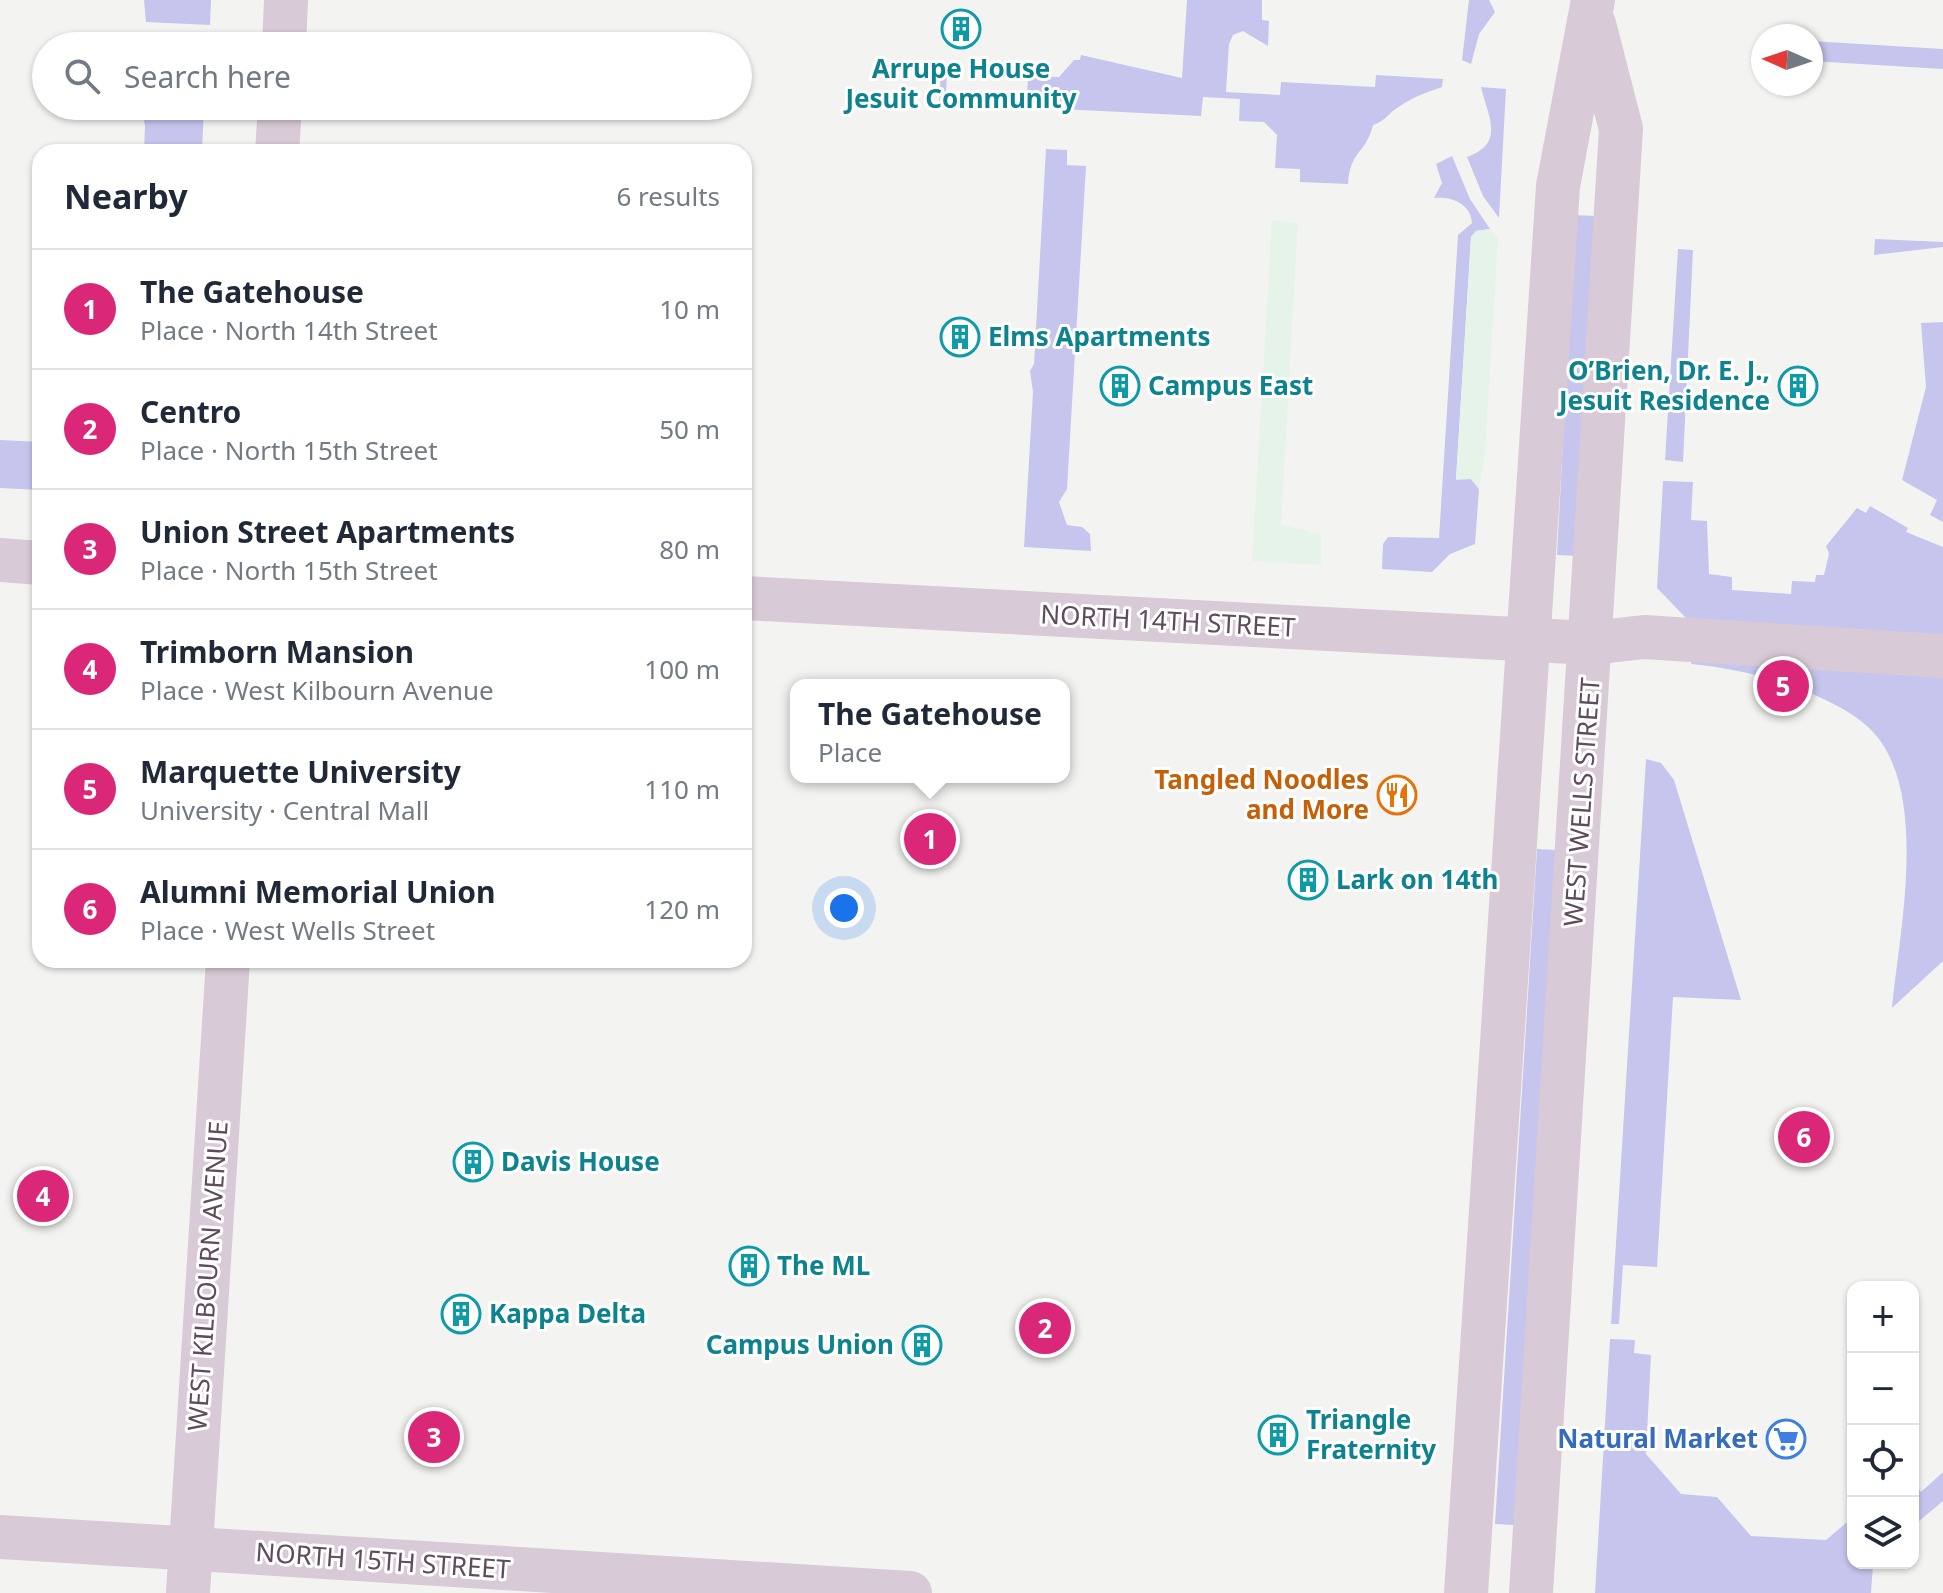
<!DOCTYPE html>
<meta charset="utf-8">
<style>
body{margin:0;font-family:"Noto Sans",sans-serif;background:#f2f2f3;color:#1f2937}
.controls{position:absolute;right:24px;bottom:24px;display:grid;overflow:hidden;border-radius:16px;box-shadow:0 2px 6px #0004}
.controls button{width:72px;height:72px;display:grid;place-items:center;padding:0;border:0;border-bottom:2px solid #e0e1e3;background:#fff;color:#1f2937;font:40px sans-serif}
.compass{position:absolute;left:1751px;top:24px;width:72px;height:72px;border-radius:50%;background:#fff;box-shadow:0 2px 6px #0004;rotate:273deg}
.you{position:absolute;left:844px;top:908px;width:28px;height:28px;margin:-20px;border:6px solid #fff;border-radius:50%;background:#1a73e8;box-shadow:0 0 0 12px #1a73e833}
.badge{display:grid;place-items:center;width:52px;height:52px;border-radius:50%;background:#db2777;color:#fff;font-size:26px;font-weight:700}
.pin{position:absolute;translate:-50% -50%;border:4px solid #fff;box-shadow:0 2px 8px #0006}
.popup{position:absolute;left:790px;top:679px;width:280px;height:104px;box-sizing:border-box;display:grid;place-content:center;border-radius:16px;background:#fff;filter:drop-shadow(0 2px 6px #0005);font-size:26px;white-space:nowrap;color:#747a83}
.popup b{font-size:30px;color:#1f2937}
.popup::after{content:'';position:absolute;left:50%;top:100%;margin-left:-16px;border:16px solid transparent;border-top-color:#fff}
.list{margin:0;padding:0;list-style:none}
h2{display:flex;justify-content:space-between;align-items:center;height:104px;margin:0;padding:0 32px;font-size:34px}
h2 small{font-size:26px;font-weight:400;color:#747a83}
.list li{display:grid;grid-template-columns:52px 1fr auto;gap:24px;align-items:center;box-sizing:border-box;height:120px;padding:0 32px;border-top:2px solid #e0e1e3}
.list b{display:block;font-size:30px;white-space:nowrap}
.list p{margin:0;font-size:26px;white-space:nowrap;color:#747a83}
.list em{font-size:26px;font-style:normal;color:#747a83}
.icon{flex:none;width:44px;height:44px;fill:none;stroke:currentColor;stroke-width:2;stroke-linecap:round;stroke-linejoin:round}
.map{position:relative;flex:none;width:1943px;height:1593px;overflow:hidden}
.search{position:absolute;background:#fff;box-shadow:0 2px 6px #0004;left:32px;top:32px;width:720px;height:88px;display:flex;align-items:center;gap:20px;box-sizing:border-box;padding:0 28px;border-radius:44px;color:#747a83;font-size:30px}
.panel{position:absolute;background:#fff;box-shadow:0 2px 6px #0004;left:32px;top:144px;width:720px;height:824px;border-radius:24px}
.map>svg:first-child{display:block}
.green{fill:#c6c5ed}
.sand{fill:#e5f3e9}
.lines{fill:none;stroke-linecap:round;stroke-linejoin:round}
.pedestrian{stroke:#d8cad6;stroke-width:44}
.minor{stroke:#d8cad6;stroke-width:44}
.tertiary{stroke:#d8cad6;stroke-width:44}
.labels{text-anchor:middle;stroke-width:6;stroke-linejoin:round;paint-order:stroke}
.culture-label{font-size:26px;font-weight:bold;fill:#0d838f;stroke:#fff;text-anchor:start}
.street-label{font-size:26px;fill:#5e4b5c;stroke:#fff}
.food-label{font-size:26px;font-weight:bold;fill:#c56008;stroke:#fff;text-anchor:end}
.shop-label{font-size:26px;font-weight:bold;fill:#366cbe;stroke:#fff;text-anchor:end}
</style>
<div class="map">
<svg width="1943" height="1593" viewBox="0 0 1943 1593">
<rect width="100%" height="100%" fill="#f3f4f2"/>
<!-- green -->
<g class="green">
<polygon points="144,0 211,0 210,25 146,22"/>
<path d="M1187,0H1262V20L1269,21L1268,46L1243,31L1233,35L1229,44L1226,92L1280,95L1281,82L1375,87L1376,75L1443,79L1442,87C1428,92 1413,97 1400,106C1388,113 1386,121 1373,125C1366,154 1350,150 1348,184L1300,182V169L1275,168L1277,135L1264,122L1239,121L1240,99L1203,97L1201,116L939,103L941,71H947L946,95L1027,99L1028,76L1059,77L1074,60H1080L1081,55L1182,78Z"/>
<polygon points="1469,0 1489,0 1495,12 1479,34 1471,64 1462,60"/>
<polygon points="1811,41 1943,49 1943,69 1811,61"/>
<path d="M1481,87L1506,89L1499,218L1483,196L1467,157C1506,143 1488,117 1481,87Z"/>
<polygon points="141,106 204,106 202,152 144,152 145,126"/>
<polygon points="1046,149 1067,150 1067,165 1086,166 1067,489 1059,502 1067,525 1082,527 1090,534 1091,551 1024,547 1033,392 1030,371 1034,364"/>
<path d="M1452,156L1470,199L1490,229L1476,231L1471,237L1456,479H1471L1479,489L1475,544L1450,554L1432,572L1382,569L1383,544L1388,537L1439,538L1458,235L1472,223C1471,204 1452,196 1434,198L1442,183L1436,164Z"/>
<polygon points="1575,215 1595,216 1577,556 1557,555"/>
<polygon points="1875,239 1943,242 1943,247 1874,255"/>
<polygon points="1678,249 1693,250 1683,462 1665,460"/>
<polygon points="1943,322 1943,522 1930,515 1937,500 1902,480 1926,387 1921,323"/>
<polygon points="0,440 40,442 40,490 0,488"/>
<polygon points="1663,481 1693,482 1691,520 1707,521 1709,574 1732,577 1732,590 1791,594 1792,581 1815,582 1816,575 1824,575 1829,554 1826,546 1857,508 1866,513 1870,506 1908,528 1906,532 1943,547 1943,637 1688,620 1657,588"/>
<path d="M1692,660L1943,677V961L1892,1008C1899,932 1932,784 1867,726C1849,710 1825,699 1803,690C1766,676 1731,668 1691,664Z"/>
<polygon points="1646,759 1661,763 1674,780 1741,1000 1673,997 1657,1267 1623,1265 1619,1324 1611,1324"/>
<polygon points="1537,849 1556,850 1515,1525 1495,1524"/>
<polygon points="1610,1339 1635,1340 1634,1353 1651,1355 1646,1454 1681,1494 1717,1497 1751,1536 1826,1540 1853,1517 1853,1563 1873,1563 1871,1593 1595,1593"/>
<polygon points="1943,1472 1943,1501 1913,1526 1913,1482 1921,1492"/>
</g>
<!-- sand -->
<g class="sand">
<polygon points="1272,220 1298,223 1281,525 1321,534 1321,565 1252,561"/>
<polygon points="1490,229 1498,239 1485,454 1479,489 1471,479 1456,480 1471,237 1476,231"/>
</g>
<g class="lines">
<!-- pedestrian -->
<polyline class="pedestrian" points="1591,643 1644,637 1943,656"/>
<!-- minor -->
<g class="minor">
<polyline points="284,46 286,0"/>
<polyline points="277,152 280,106"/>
<polyline points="0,560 40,563"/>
<polyline points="744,598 1591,643"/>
<polyline points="0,1537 910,1593"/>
<polyline points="188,1593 228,960"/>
</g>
<!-- tertiary -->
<g class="tertiary">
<polyline points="1466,1593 1558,186 1593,0"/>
<polyline points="1531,1593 1621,129 1594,24"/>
</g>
</g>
<!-- icons -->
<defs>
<symbol id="building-ring" viewBox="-11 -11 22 22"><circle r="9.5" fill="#fff" stroke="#0f9aa8" stroke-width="1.5"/><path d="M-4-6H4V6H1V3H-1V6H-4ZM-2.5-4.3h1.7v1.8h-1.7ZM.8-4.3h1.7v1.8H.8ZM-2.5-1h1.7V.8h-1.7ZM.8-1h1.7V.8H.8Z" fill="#0f9aa8"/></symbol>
<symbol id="restaurant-ring" viewBox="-11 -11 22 22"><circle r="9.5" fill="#fff" stroke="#e8710a" stroke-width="1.5"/><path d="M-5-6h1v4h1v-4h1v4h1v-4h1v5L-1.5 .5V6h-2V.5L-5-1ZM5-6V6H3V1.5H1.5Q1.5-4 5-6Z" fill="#e8710a"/></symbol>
<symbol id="supermarket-ring" viewBox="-11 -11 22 22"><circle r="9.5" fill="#fff" stroke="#3f7fe0" stroke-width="1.5"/><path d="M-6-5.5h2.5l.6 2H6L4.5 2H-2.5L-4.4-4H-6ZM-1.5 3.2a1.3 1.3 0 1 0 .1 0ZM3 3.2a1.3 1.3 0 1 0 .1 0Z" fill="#3f7fe0"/></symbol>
</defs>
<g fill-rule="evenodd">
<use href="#building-ring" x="939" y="7" width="44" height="44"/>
<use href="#building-ring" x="938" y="315" width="44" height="44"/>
<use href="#building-ring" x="1098" y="364" width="44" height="44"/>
<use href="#building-ring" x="1776" y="364" width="44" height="44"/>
<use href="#restaurant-ring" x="1375" y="773" width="44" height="44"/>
<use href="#building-ring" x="1286" y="858" width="44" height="44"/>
<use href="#building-ring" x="451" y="1140" width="44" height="44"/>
<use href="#building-ring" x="727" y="1244" width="44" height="44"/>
<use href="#building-ring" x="439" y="1292" width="44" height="44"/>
<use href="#building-ring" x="900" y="1323" width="44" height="44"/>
<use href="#building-ring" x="1256" y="1413" width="44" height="44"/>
<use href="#supermarket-ring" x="1764" y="1417" width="44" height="44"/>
</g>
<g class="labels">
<!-- culture labels -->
<g class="culture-label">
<text x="961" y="78" text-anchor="middle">Arrupe House<tspan x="961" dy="30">Jesuit Community</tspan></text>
<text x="988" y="346">Elms Apartments</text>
<text x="1770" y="380" text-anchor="end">O’Brien, Dr. E. J.,<tspan x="1770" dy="30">Jesuit Residence</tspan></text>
<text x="1148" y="395">Campus East</text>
<text x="1336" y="889">Lark on 14th</text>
<text x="501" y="1171">Davis House</text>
<text x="777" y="1275">The ML</text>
<text x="489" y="1323">Kappa Delta</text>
<text x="894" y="1354" text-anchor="end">Campus Union</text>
<text x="1306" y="1429">Triangle<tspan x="1306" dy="30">Fraternity</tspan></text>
</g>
<!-- street labels -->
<g class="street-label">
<text transform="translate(1168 621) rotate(3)" y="9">NORTH 14TH STREET</text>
<text transform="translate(1582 802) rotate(-86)" y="9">WEST WELLS STREET</text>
<text transform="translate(208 1276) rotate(-86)" y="9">WEST KILBOURN AVENUE</text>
<text transform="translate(383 1561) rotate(4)" y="9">NORTH 15TH STREET</text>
</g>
<!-- food labels -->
<g class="food-label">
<text x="1369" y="789">Tangled Noodles<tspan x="1369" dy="30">and More</tspan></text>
</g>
<!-- shop labels -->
<g class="shop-label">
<text x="1758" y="1448">Natural Market</text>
</g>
</g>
</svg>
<div class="controls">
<button>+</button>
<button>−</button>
<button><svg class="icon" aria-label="locate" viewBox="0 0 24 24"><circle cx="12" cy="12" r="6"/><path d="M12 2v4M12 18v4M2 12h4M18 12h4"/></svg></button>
<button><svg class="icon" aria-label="layers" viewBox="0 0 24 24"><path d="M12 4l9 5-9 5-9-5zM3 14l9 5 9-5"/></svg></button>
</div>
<svg class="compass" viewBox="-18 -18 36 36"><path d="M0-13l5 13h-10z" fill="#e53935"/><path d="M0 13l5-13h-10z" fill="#747a83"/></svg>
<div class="you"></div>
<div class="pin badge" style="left:930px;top:839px">1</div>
<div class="popup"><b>The Gatehouse</b>Place</div>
<div class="pin badge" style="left:1045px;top:1328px">2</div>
<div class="pin badge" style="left:434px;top:1437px">3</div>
<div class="pin badge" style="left:43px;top:1196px">4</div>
<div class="pin badge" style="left:1783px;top:686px">5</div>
<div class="pin badge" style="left:1804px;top:1137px">6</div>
<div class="search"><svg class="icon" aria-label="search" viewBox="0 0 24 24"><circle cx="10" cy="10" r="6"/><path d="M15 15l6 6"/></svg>Search here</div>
<section class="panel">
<h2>Nearby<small>6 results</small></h2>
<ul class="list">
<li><span class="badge">1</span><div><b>The Gatehouse</b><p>Place · North 14th Street</p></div><em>10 m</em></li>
<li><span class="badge">2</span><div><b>Centro</b><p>Place · North 15th Street</p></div><em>50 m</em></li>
<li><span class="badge">3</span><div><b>Union Street Apartments</b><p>Place · North 15th Street</p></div><em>80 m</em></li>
<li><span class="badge">4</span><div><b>Trimborn Mansion</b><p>Place · West Kilbourn Avenue</p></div><em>100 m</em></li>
<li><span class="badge">5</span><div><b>Marquette University</b><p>University · Central Mall</p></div><em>110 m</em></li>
<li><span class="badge">6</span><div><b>Alumni Memorial Union</b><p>Place · West Wells Street</p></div><em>120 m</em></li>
</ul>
</section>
</div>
